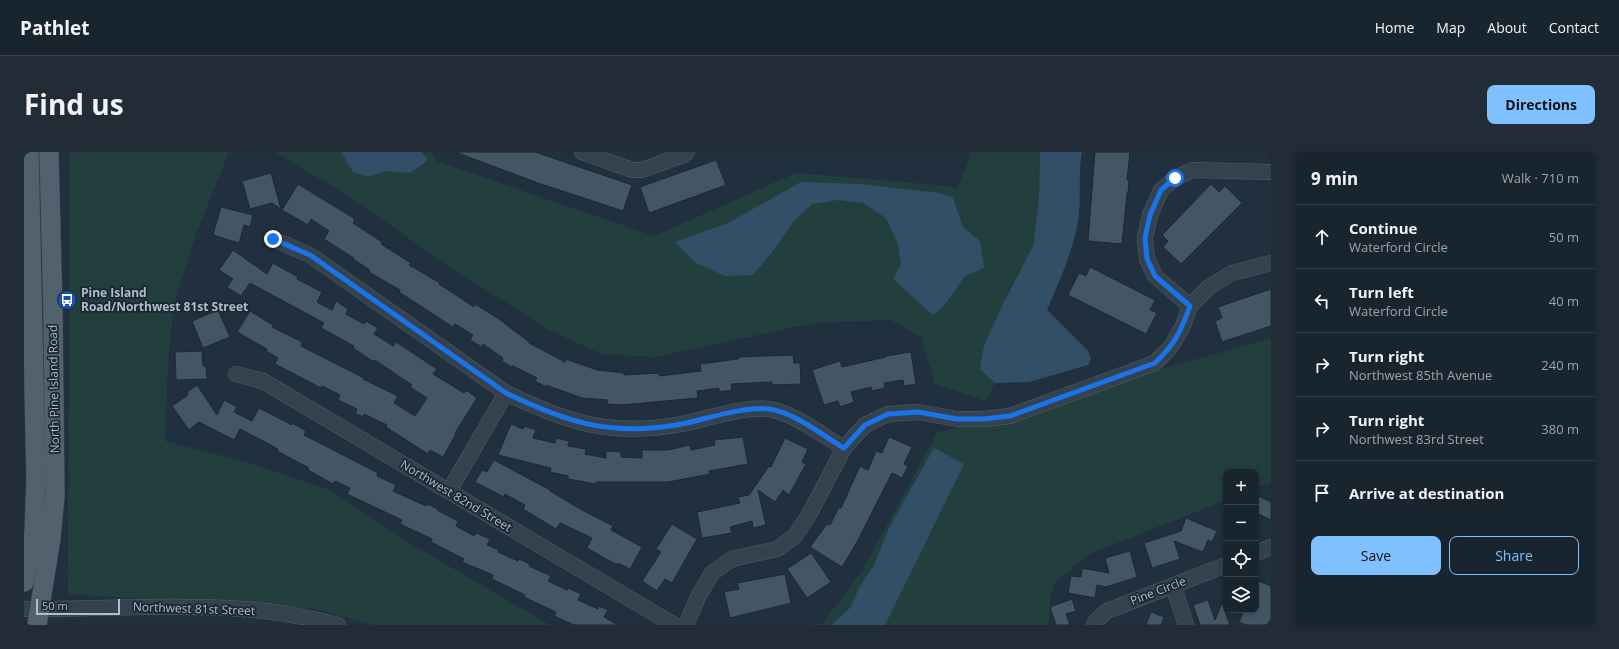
<!DOCTYPE html>
<meta charset="utf-8">
<style>
body{margin:0;font-family:"Open Sans",sans-serif;background:#212c36;color:#f1f3f6}
.controls{position:absolute;right:12px;bottom:12px;display:grid;overflow:hidden;border-radius:8px;box-shadow:0 2px 6px #0003}
.controls button{width:36px;height:36px;display:grid;place-items:center;padding:0;border:0;border-bottom:1px solid #36414a;background:#18242e;color:#f1f3f6;font:20px sans-serif}
.scale{position:absolute;left:12px;bottom:10px;width:84px;box-sizing:border-box;padding-left:4px;border:2px solid #b0bdc9;border-top:0;font-size:11px;line-height:14px;white-space:nowrap;color:#b0bdc9;-webkit-text-stroke:3px #1a2732;paint-order:stroke}
.stop{position:absolute;width:12px;height:12px;margin:-9px;border:3px solid #1a73e8;border-radius:50%;background:#fff}
.stop.end{background:#1a73e8;border-color:#fff;box-shadow:0 1px 4px #0008}
.list{margin:0;padding:0;list-style:none}
h2{display:flex;justify-content:space-between;align-items:center;height:52px;margin:0;padding:0 16px;font-size:17px}
h2 small{font-size:13px;font-weight:400;color:#9fa4aa}
.list li{display:grid;grid-template-columns:26px 1fr auto;gap:12px;align-items:center;box-sizing:border-box;height:64px;padding:0 16px;border-top:1px solid #36414a}
.list b{display:block;font-size:15px;white-space:nowrap}
.list p{margin:0;font-size:13px;white-space:nowrap;color:#9fa4aa}
.list em{font-size:13px;font-style:normal;color:#9fa4aa}
.actions{display:flex;gap:8px;padding:12px 16px}
.actions a{flex:1;padding:9px 0;border:1px solid #7fc0ff;border-radius:8px;text-align:center;font-size:14px;color:#7fc0ff}
.actions .main{background:#7fc0ff;color:#111}
.icon{flex:none;width:22px;height:22px;fill:none;stroke:currentColor;stroke-width:2;stroke-linecap:round;stroke-linejoin:round}
.map{position:relative;flex:none;width:1247px;height:473px;overflow:hidden;border-radius:8px}
header{display:flex;align-items:center;gap:24px;box-sizing:border-box;height:56px;padding:0 20px;background:#18242e;border-bottom:1px solid #36414a}
header strong{font-size:19px}
nav{display:flex;gap:22px;margin-inline-start:auto;font-size:14px}
.intro{display:flex;align-items:center;justify-content:space-between;box-sizing:border-box;height:96px;padding:0 24px}
h1{margin:0;font-size:28px}
.button{padding:10px 18px;border-radius:8px;background:#7fc0ff;color:#111;font-size:14px;font-weight:700}
main{display:flex;gap:24px;padding:0 24px}
aside{flex:1;background:#18242e;border-radius:8px;box-shadow:0 2px 6px #0003}
.map>svg:first-child{display:block}
.green{fill:#223f3e}
.water{fill:#324f67}
.building{fill:#445664;stroke:#1c2934}
.lines{fill:none;stroke-linecap:round;stroke-linejoin:round}
.minor-casing{stroke:#53606b;stroke-width:16}
.major-casing{stroke:#3e4b56;stroke-width:20}
.minor{stroke:#34424e;stroke-width:15}
.major{stroke:#52616e;stroke-width:19}
.route{stroke:#1a73e8;stroke-width:5}
.labels{text-anchor:middle;stroke-width:3.5;stroke-linejoin:round;paint-order:stroke}
.poi-label{font-size:12px;font-weight:bold;fill:#b0bdc9;stroke:#1a2732;text-anchor:start}
.street-label{font-size:12px;fill:#b0bdc9;stroke:#1a2732}
</style>
<header>
<strong>Pathlet</strong>
<nav><a>Home</a><a>Map</a><a>About</a><a>Contact</a></nav>
</header>
<div class="intro"><h1>Find us</h1><a class="button">Directions</a></div>
<main>
<div class="map">
<svg width="1247" height="473" viewBox="0 0 1247 473">
<rect width="100%" height="100%" fill="#20303e"/>
<!-- green -->
<g class="green">
<path d="M46,0H205L172,82L150,152L144,213L141,289L226,311L305,338L377,386L526,473H350L291,457L44,442C44,429 43,418 44,405Z"/>
<polygon points="251,0 408,0 412,9 630,84 772,21 924,34 933,37 945,7 946,0 1016,0 1015,46 1009,94 978,154 960,193 957,217 971,231 961,249 911,232 897,185 867,168 790,171 632,205 577,202 523,177 417,109 328,46"/>
<polygon points="1247,186 1247,330 1232,336 1232,320 1202,320 1202,348 1063,403 1030,432 1027,441 1024,473 785,473 799,471 838,419 913,281"/>
</g>
<!-- water -->
<g class="water">
<polygon points="317,0 398,0 404,8 386,21 362,19 344,25 329,20"/>
<path d="M1016,0H1058C1054,21 1057,41 1055,62C1051,96 1036,127 1023,158L1064,199L1067,207L1064,213L1005,230L971,231L956,217L960,193L978,154L1009,94L1015,46Z"/>
<polygon points="777,30 836,32 915,41 929,46 939,75 956,89 960,116 940,125 920,154 909,163 869,127 877,112 874,92 862,66 839,51 814,48 788,52 769,70 749,99 729,123 701,124 672,111 651,90 704,71"/>
<polygon points="910,296 940,312 861,473 808,473 827,455 835,436 850,413 866,374"/>
</g>
<!-- building -->
<g class="building">
<polygon points="431,0 511,0 608,33 599,59 514,31"/>
<polygon points="1071,0 1106,0 1103,28 1105,28 1104,41 1103,41 1098,92 1064,89"/>
<polygon points="692,8 702,33 625,61 616,35"/>
<polygon points="247,21 257,57 248,51 226,57 218,29"/>
<polygon points="274,32 331,67 329,71 358,90 357,92 387,111 385,113 416,131 415,132 450,155 451,152 475,167 505,190 505,191 541,210 542,207 573,218 600,221 600,223 635,221 635,224 677,219 676,212 714,207 714,205 769,203 770,211 776,211 777,232 748,233 748,230 707,232 708,238 695,240 695,236 673,239 674,246 597,253 583,252 584,248 558,246 522,233 522,235 511,229 513,226 489,214 487,215 478,209 479,206 459,192 458,195 446,188 449,183 431,172 429,175 375,140 376,138 345,120 346,118 329,107 330,106 300,87 305,79 287,67 284,73 258,58"/>
<polygon points="1187,32 1195,40 1201,34 1218,51 1157,112 1139,95 1144,89 1138,83"/>
<polygon points="197,55 229,63 226,75 220,73 215,91 189,83"/>
<polygon points="209,98 243,122 249,111 274,125 273,127 298,140 293,150 308,158 312,149 324,157 322,162 340,172 342,169 354,176 350,182 369,194 372,190 413,217 409,222 440,241 442,238 453,246 431,281 432,282 419,305 406,298 404,302 393,295 362,275 363,273 340,262 339,265 331,261 333,257 314,248 316,243 298,234 297,236 251,212 254,206 242,199 243,197 213,180 226,159 249,173 248,175 278,190 277,194 340,226 339,227 374,244 370,251 391,264 403,246 386,235 388,233 351,208 350,210 329,196 330,194 297,176 300,171 226,131 217,144 203,135 209,127 195,118"/>
<polygon points="1066,115 1131,148 1126,158 1133,161 1122,182 1044,143 1055,121 1062,124"/>
<polygon points="1247,137 1247,174 1198,190 1191,169 1198,166 1194,155"/>
<polygon points="194,158 206,185 179,196 168,169"/>
<polygon points="178,199 179,214 182,214 183,227 152,228 151,200"/>
<polygon points="887,200 892,232 880,234 879,228 860,231 861,236 848,239 847,235 827,240 830,250 816,255 814,249 800,253 788,218 816,209 818,215 862,205 862,204"/>
<polygon points="173,233 193,263 200,248 213,255 210,260 228,269 235,256 268,273 268,271 282,279 280,283 354,321 353,324 372,333 369,339 402,354 403,352 414,357 413,358 434,369 432,374 450,384 452,381 466,387 463,393 475,398 474,400 494,409 495,407 506,412 505,414 527,424 524,429 543,438 544,436 557,442 554,448 574,457 575,454 584,458 580,465 594,473 550,473 530,464 532,460 500,445 501,443 468,427 469,423 438,410 440,407 407,390 408,387 376,372 378,368 323,342 326,336 311,329 309,332 284,318 285,316 253,299 254,297 216,277 210,288 175,270 165,278 148,254 164,243 163,240"/>
<polygon points="487,272 499,277 500,274 512,278 509,286 531,291 532,286 545,289 544,294 562,297 561,302 582,306 582,299 597,300 597,305 618,306 618,298 644,298 666,293 667,298 691,293 690,288 719,285 724,312 685,319 686,322 644,330 572,330 572,332 544,327 544,324 526,320 527,316 474,303"/>
<polygon points="865,285 888,295 880,312 884,314 878,326 868,321 833,390 818,415 786,395 803,372 806,373 815,355 817,356 836,314 844,318 852,299 858,301"/>
<polygon points="761,286 784,297 778,310 782,312 765,343 759,338 751,350 734,338 742,373 729,376 728,369 706,375 708,381 678,386 673,360 716,351 714,345 725,343 745,314 747,315"/>
<polygon points="470,308 526,338 526,339 556,357 589,374 587,378 618,395 606,417 594,411 593,413 563,396 568,386 536,371 532,377 499,357 501,353 481,342 480,345 451,330 458,318 463,320"/>
<polygon points="1232,343 1247,350 1247,368 1232,361"/>
<polygon points="1162,366 1193,379 1188,390 1184,388 1179,400 1150,389 1156,407 1128,416 1120,391 1157,379"/>
<polygon points="648,372 673,387 648,431 641,427 633,439 618,429 637,400 632,397"/>
<polygon points="1106,399 1113,425 1082,435 1073,433 1071,446 1044,441 1047,424 1057,425 1058,416 1085,421 1081,406"/>
<polygon points="787,401 807,430 783,446 763,417"/>
<polygon points="761,422 767,451 706,466 700,440 715,437 713,431"/>
<polygon points="1232,428 1247,434 1247,470 1245,469 1243,473 1222,473 1215,470 1220,458 1232,458"/>
<polygon points="1048,447 1052,459 1042,462 1046,473 1032,473 1026,455"/>
<polygon points="1184,448 1191,468 1198,451 1206,473 1176,473 1169,453"/>
<polygon points="1127,460 1140,465 1137,473 1122,473"/>
</g>
<g class="lines">
<defs>
<g id="minor">
<polyline points="558,0 608,18 618,18 659,3 663,0"/>
<path d="M249,87L286,103L482,241C544,271 588,285 658,272C683,267 720,254 745,257C770,261 798,283 820,296"/>
<polyline points="1166,154 1131,124 1123,107 1121,86 1126,63 1137,38 1151,26 1169,18 1247,20"/>
<polyline points="212,222 239,229 650,473"/>
<polyline points="425,339 482,241"/>
<polyline points="1232,401 1247,395"/>
<polyline points="1149,433 1162,473"/>
<path d="M0,457C73,457 146,452 219,457C251,459 283,465 314,473"/>
<polyline points="662,473 674,445 688,421 708,407 753,397 771,384 786,361 820,296 841,273 864,262 894,260 933,267 960,267 986,264 1131,211 1146,196 1158,176 1166,154 1185,135 1208,121 1247,111"/>
<polyline points="1070,473 1072,469 1083,459 1202,413"/>
</g>
<g id="major">
<polyline points="0,430 10,381 12,327 5,0"/>
<polyline points="13,473 27,386 31,343 29,160 25,0"/>
</g>
</defs>
<!-- minor casing -->
<use href="#minor" class="minor-casing"/>
<!-- major casing -->
<use href="#major" class="major-casing"/>
<!-- minor -->
<use href="#minor" class="minor"/>
<!-- major -->
<use href="#major" class="major"/>
</g>
<g class="lines">
<!-- route -->
<path class="route" d="M249,87L286,103L482,241C544,271 588,285 658,272C683,267 720,254 745,257C770,260 798,283 820,296L841,273L864,262L894,260L933,267H960L986,264L1131,211C1151,192 1157,179 1166,154L1131,124L1123,107L1121,86L1126,63L1137,38L1151,26"/>
</g>
<!-- icons -->
<defs>
<symbol id="bus-disc" viewBox="-11 -11 22 22"><circle r="9.5" fill="#1a4fb4" stroke="#1a2732"/><path d="M-5-6H5V4H4V6H2V4H-2V6H-4V4H-5ZM-3.5-4V0h7V-4ZM-3.5 1.2v1.5H-2V1.2ZM2 1.2v1.5H3.5V1.2Z" fill="#fff"/></symbol>
</defs>
<g fill-rule="evenodd">
<use href="#bus-disc" x="32" y="137" width="22" height="22"/>
</g>
<g class="labels">
<!-- poi labels -->
<g class="poi-label">
<text x="57" y="145">Pine Island<tspan x="57" dy="14">Road/Northwest 81st Street</tspan></text>
</g>
<!-- street labels -->
<g class="street-label">
<text transform="translate(30 237) rotate(-91)" y="4">North Pine Island Road</text>
<text transform="translate(432 344) rotate(31)" y="4">Northwest 82nd Street</text>
<text transform="translate(1134 439) rotate(-21)" y="4">Pine Circle</text>
<text transform="translate(170 457) rotate(2)" y="4">Northwest 81st Street</text>
</g>
</g>
</svg>
<div class="controls">
<button>+</button>
<button>−</button>
<button><svg class="icon" aria-label="locate" viewBox="0 0 24 24"><circle cx="12" cy="12" r="6"/><path d="M12 2v4M12 18v4M2 12h4M18 12h4"/></svg></button>
<button><svg class="icon" aria-label="layers" viewBox="0 0 24 24"><path d="M12 4l9 5-9 5-9-5zM3 14l9 5 9-5"/></svg></button>
</div>
<div class="scale">50 m</div>
<div class="stop" style="left:1151px;top:26px"></div>
<div class="stop end" style="left:249px;top:87px"></div>
</div>
<aside>
<h2>9 min<small>Walk · 710 m</small></h2>
<ul class="list">
<li><svg class="icon" aria-label="ahead" viewBox="0 0 24 24"><path d="M12 20V5M6 11l6-6 6 6"/></svg><div><b>Continue</b><p>Waterford Circle</p></div><em>50 m</em></li>
<li><svg class="icon" aria-label="left" viewBox="0 0 24 24"><path d="M17 20v-9H6M10 6l-5 5 5 5"/></svg><div><b>Turn left</b><p>Waterford Circle</p></div><em>40 m</em></li>
<li><svg class="icon" aria-label="right" viewBox="0 0 24 24"><path d="M7 20v-9h11M14 6l5 5-5 5"/></svg><div><b>Turn right</b><p>Northwest 85th Avenue</p></div><em>240 m</em></li>
<li><svg class="icon" aria-label="right" viewBox="0 0 24 24"><path d="M7 20v-9h11M14 6l5 5-5 5"/></svg><div><b>Turn right</b><p>Northwest 83rd Street</p></div><em>380 m</em></li>
<li><svg class="icon" aria-label="arrive" viewBox="0 0 24 24"><path d="M6 21V4h12l-3 4 3 4H6"/></svg><div><b>Arrive at destination</b></div></li>
</ul>
<div class="actions"><a class="main">Save</a><a>Share</a></div>
</aside>
</main>
